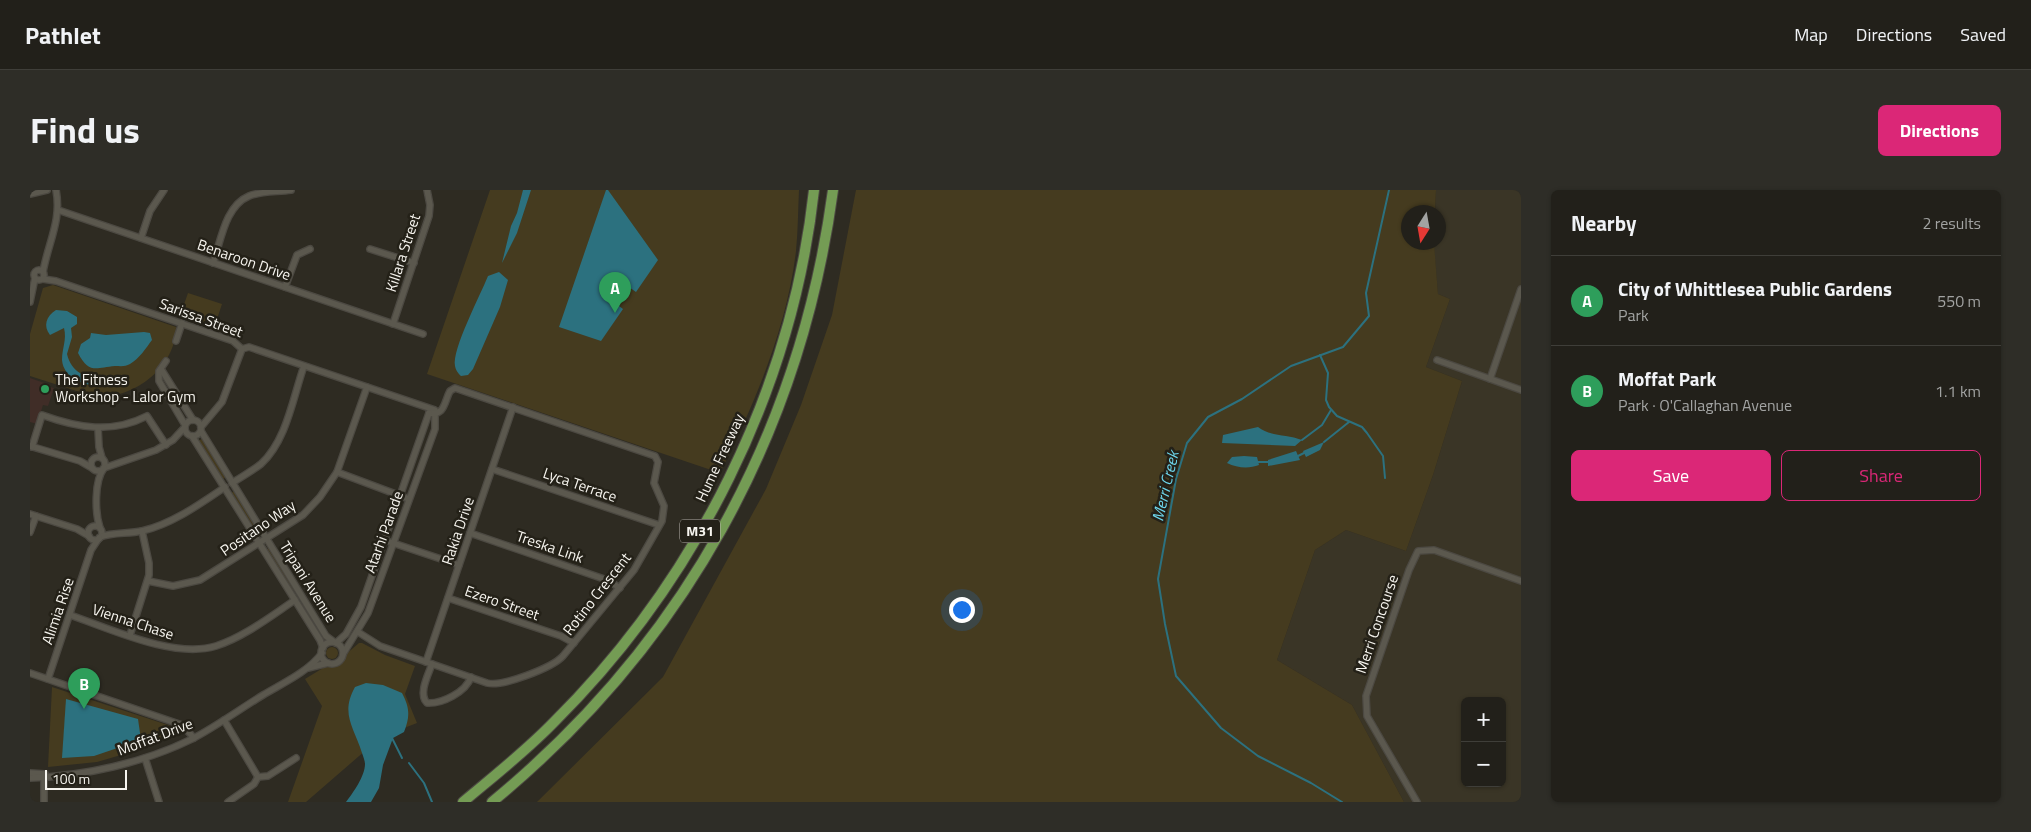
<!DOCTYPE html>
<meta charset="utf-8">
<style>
body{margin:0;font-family:"Titillium Web",sans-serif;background:#2e2d27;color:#f1f3f6}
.controls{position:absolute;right:15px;bottom:15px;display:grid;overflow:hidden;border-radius:8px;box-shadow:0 1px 4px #0004}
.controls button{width:45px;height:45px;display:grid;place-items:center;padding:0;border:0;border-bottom:1px solid #3f3e39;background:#22201a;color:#f1f3f6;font:25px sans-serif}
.compass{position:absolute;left:1371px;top:15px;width:45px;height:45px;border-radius:50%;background:#22201a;box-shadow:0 1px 4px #0004;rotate:191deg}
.scale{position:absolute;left:15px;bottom:12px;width:82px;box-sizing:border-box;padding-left:5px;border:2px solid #f7f5ef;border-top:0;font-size:14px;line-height:18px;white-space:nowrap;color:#f7f5ef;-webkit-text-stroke:4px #242118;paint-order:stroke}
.you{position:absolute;left:931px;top:419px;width:18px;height:18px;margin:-12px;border:4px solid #fff;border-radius:50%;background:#1a73e8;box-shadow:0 0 0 8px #1a73e833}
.badge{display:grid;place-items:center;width:32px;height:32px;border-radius:50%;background:#db2777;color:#fff;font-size:16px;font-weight:700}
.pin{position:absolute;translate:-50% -41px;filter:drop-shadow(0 1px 2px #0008)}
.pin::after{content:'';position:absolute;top:26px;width:18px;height:15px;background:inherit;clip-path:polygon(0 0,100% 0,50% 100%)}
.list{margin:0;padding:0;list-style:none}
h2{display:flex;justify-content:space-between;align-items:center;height:65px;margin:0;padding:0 20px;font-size:21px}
h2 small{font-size:16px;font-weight:400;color:#a2a3a2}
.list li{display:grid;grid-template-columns:32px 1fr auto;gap:15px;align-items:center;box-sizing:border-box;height:90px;padding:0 20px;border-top:1px solid #3f3e39}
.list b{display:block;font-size:19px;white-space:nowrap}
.list p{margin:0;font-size:16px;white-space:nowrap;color:#a2a3a2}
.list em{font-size:16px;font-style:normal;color:#a2a3a2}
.actions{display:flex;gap:10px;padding:15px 20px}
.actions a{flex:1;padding:11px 0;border:1px solid #db2777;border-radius:8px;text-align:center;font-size:18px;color:#db2777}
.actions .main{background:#db2777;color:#fff}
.map{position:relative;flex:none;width:1491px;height:612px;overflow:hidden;border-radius:8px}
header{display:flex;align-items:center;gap:30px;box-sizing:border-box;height:70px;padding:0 25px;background:#22201a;border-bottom:1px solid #3f3e39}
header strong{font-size:24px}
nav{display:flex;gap:28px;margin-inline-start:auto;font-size:18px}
.intro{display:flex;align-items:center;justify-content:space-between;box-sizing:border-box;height:120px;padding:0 30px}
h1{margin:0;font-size:35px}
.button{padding:12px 22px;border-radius:8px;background:#db2777;color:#fff;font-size:18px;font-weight:700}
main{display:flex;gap:30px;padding:0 30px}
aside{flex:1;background:#22201a;border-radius:8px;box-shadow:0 1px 4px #0004}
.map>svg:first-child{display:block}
.built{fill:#3a3526;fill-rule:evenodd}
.education{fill:#402d27}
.green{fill:#453b1f}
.water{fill:#2c717f}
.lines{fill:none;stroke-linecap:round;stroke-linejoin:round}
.stream{stroke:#2c717f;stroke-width:2}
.street-casing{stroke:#4c4942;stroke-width:8}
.highway-casing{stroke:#4c4942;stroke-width:12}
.street{stroke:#5b584e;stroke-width:5.5}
.highway{stroke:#749c54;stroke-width:10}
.leisure-dot{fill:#2e9e5b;stroke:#242118;stroke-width:2}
.labels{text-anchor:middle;stroke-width:5;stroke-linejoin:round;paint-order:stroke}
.shield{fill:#242118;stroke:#b8b5ae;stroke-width:1}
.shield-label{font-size:14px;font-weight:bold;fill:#f7f5ef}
.street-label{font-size:15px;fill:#f7f5ef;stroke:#242118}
.poi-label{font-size:15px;fill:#f7f5ef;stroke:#242118;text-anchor:start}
.water-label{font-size:16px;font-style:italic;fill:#6ed7ed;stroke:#242118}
</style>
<header>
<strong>Pathlet</strong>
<nav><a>Map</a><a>Directions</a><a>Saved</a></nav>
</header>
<div class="intro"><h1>Find us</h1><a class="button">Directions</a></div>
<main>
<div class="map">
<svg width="1491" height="612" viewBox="0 0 1491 612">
<rect width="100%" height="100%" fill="#2e2b22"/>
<!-- built -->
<path class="built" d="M1406,0H1491V612H1374L1322,515L1247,470L1285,360L1316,340L1376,361L1403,285L1432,191L1396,177L1420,109L1408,104L1404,59V53L1408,52V22H1405ZM1435,511H1472V593H1435Z"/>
<!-- education -->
<polygon class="education" points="0,188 20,195 20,197 24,198 18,216 13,215 7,234 0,232"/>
<!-- green -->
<g class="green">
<path d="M460,0H769C768,20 768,41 766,61C757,138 724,215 690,283L397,184Z"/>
<polygon points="826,0 1406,0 1405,22 1378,22 1378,52 1404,53 1408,104 1420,109 1396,177 1432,191 1403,285 1376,361 1316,340 1285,360 1247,470 1322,515 1374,612 507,612 633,487 736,299 771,215 802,125"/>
<path d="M23,95L146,137C146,178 103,209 65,207L0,186V144L13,98Z"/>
<polygon points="158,103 192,114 184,138 150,126"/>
<polygon points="172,249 196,287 193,289 168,251"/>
<polygon points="205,301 231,343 229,345 201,303"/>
<polygon points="239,358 264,399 263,400 236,360"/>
<polygon points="329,453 332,453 355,465 385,476 375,504 387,533 351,547 276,612 258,612 292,516 275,489 293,478 309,475 315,465"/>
<circle cx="302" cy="463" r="6"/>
<polygon points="22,497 153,540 115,558 67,572 18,577"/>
</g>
<!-- water -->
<g class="water">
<polygon points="493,0 501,0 487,43 472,73 481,36 487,23"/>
<polygon points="576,0 578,0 628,70 606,102 596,95 584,112 593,119 571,151 529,137"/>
<path d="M469,82L478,90L470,117L443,179L438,185L431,186C428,183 426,181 425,176C422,159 450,106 458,86Z"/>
<path d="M26,120L37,121L47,127V134L41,138L42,147L37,164C42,185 59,189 78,188L80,194C63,199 34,192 32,170C32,158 37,150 34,138L20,145C13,136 16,126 26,120Z"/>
<path d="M114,142L120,143L122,150C116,158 109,169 100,174C95,177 90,176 85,176C65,178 59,184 48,163L51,154L60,148L61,143L76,145Z"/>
<path d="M1228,237C1241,247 1257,244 1272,250L1265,256L1192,253L1193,245Z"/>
<polygon points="1294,252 1290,260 1276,267 1273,261"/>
<polygon points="1266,261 1270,270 1238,276 1238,270"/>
<path d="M1214,266L1227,267L1229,275C1219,279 1207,278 1197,273L1202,267Z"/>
<path d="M336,493L353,495L372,503C380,518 380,527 374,542L363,548L353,575L349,598L341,612H316C323,603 335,586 335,574C335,571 333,566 332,563C324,537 310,524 325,497Z"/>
<polygon points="36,509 108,529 111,550 64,566 32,568"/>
</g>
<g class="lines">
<!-- stream -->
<g class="stream">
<polyline points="1290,165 1298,183 1296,210 1299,217 1307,226 1332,237 1337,243 1353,266 1355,288"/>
<polyline points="1272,250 1292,235 1301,220"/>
<polyline points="1294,252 1319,232"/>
<polyline points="1268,266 1274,263"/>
<polyline points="1228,272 1238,272"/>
<polyline points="361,546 372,568"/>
<polyline points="379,573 394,593 402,612"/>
<polyline points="1312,612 1281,593 1228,566 1191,538 1146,486 1135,434 1128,389 1146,289 1157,253 1178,227 1212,209 1261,176 1313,157 1339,126 1336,103 1359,0"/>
</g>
<defs>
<g id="street">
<polyline points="0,4 17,0"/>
<polyline points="28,20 393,144"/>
<polyline points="111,48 120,21 134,0"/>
<polyline points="340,59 384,73"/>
<path d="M183,73C191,51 195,16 219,6C231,1 248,2 261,0"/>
<circle cx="9" cy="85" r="5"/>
<path d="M13,82C18,53 32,30 26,0"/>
<polyline points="13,89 26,91 203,151 212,159 219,157 405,220 405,239 338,423 313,464"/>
<polyline points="255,97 267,65 280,59"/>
<polyline points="0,112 5,88"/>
<polyline points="363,134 399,26 400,15 397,0"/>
<polyline points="146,151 152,133"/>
<polyline points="1407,170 1491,200"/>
<polyline points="136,171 129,181 129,191 155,235"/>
<polyline points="131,179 163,230"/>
<polyline points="1460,189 1491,99"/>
<circle cx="163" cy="238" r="8"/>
<polyline points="171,237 192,212 212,159"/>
<polyline points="68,238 69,257 72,268"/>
<polyline points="171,241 296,446 304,452"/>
<polyline points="162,246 290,450 293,458"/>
<polyline points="0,256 50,271 62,278"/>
<path d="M2,257L12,225C48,238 82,244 117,226L136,255"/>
<circle cx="68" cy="274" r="7"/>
<polyline points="74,278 126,260 143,250 154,238"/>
<polyline points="462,279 629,335"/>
<polyline points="307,282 379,309"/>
<path d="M202,293C211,287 222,281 231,274C257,250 263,207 274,176"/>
<polyline points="0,324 47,339 59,346"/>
<circle cx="65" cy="343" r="7"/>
<path d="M70,338C65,323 64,291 74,278"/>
<polyline points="0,342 6,326"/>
<polyline points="440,343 577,390 590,398"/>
<path d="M70,347C83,342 98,344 112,341C142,334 170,314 195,297"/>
<polyline points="360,352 429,375"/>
<polyline points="118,391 143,396 170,390 273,325 290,307 307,282 337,197"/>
<polyline points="418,408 531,446 544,453"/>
<path d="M40,425C81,439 144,469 186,456C214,447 241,426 265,410"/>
<path d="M328,442L350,456L457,493C472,497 522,478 533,466L604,380L632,331L634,316L624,293L628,272L625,266L425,198L420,201C414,212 415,226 399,223"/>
<polyline points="100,445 119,385 119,373 112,341"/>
<circle cx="302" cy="463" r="11"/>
<polyline points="306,453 316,444 331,417 399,223"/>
<polyline points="396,472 483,217"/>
<path d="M402,474C398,485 388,504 397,513C412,514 436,502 441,487"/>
<polyline points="278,478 298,473"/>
<polyline points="0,483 152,535 164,548"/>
<polyline points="18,489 61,360 69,348"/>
<polyline points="194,530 228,587"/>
<polyline points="115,568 129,612"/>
<polyline points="0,583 15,584"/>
<polyline points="228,587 238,586 266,568"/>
<path d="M0,588C55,586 113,573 162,549C187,536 210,519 233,505C253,493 278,482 292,463"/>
<polyline points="14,612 14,584"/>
<polyline points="198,612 224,594 228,587"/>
<polyline points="1387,612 1337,526 1336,506 1379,380 1388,361 1404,360 1491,391"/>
</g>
<g id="highway">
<path d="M433,612C464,586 496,561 524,532C666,391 762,200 784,0"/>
<path d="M462,612C653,455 770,245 803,0"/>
</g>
</defs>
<!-- street casing -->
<use href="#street" class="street-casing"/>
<!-- highway casing -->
<use href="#highway" class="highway-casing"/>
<!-- street -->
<use href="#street" class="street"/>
<!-- highway -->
<use href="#highway" class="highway"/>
</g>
<!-- markers -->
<circle class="leisure-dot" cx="15" cy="199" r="5"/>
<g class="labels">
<!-- shield labels -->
<rect class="shield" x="650" y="329.5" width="40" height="23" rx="4"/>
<g class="shield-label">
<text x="670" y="346">M31</text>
</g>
<!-- street labels -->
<g class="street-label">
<text transform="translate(373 63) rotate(-72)" y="5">Killara Street</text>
<text transform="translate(214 70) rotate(19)" y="5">Benaroon Drive</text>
<text transform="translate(171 128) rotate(20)" y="5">Sarissa Street</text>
<text transform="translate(690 268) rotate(-65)" y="5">Hume Freeway</text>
<text transform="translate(550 295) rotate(19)" y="5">Lyca Terrace</text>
<text transform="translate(228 338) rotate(-34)" y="5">Positano Way</text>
<text transform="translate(428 341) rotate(-71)" y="5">Rakia Drive</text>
<text transform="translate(354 342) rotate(-70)" y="5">Atarhi Parade</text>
<text transform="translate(520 357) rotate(19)" y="5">Treska Link</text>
<text transform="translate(278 392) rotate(58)" y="5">Tripani Avenue</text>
<text transform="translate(567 404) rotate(-52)" y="5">Rotino Crescent</text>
<text transform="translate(472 413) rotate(19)" y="5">Ezero Street</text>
<text transform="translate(28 421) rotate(-71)" y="5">Alimia Rise</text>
<text transform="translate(103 432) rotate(18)" y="5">Vienna Chase</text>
<text transform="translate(1347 434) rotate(-71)" y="5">Merri Concourse</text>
<text transform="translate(125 547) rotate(-21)" y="5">Moffat Drive</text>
</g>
<!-- poi labels -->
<g class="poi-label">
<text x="25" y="195">The Fitness<tspan x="25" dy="17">Workshop - Lalor Gym</tspan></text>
</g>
<!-- water labels -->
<g class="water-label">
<text transform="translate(1135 296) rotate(-77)" y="6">Merri Creek</text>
</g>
</g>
</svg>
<div class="controls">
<button>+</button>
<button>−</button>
</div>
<svg class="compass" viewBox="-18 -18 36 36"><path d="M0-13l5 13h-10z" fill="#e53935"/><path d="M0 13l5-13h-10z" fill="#a2a3a2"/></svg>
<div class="scale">100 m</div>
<div class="you"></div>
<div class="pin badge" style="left:585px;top:123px;background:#2e9e5b">A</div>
<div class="pin badge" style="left:54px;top:519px;background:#2e9e5b">B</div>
</div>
<aside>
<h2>Nearby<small>2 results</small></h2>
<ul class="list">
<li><span class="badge" style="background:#2e9e5b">A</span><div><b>City of Whittlesea Public Gardens</b><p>Park</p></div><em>550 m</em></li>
<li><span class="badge" style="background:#2e9e5b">B</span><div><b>Moffat Park</b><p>Park · O'Callaghan Avenue</p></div><em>1.1 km</em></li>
</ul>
<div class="actions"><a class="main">Save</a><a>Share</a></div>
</aside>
</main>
